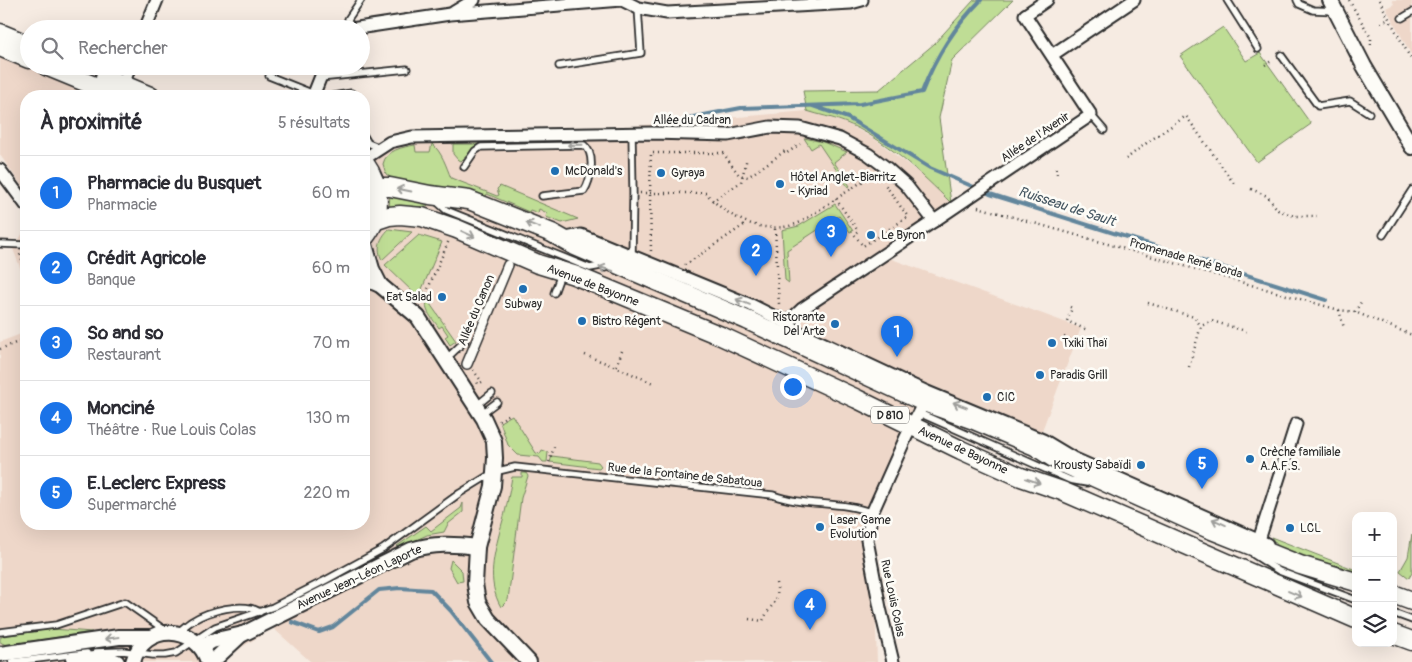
<!DOCTYPE html>
<html lang="fr">
<meta charset="utf-8">
<style>
body{margin:0;font-family:Pangolin,sans-serif;background:#f7f7f7;color:#2b2b33}
.controls{position:absolute;right:15px;bottom:15px;display:grid;overflow:hidden;border-radius:10px;box-shadow:0 5px 20px #0002}
.controls button{width:45px;height:45px;display:grid;place-items:center;padding:0;border:0;border-bottom:1px solid #e1e1e2;background:#fff;color:#2b2b33;font:25px sans-serif}
.you{position:absolute;left:792px;top:386px;width:18px;height:18px;margin:-12px;border:4px solid #fff;border-radius:50%;background:#1a73e8;box-shadow:0 0 0 8px #1a73e833}
.badge{display:grid;place-items:center;width:32px;height:32px;border-radius:50%;background:#1a73e8;color:#fff;font-size:16px;font-weight:700}
.pin{position:absolute;translate:-50% -41px;filter:drop-shadow(0 1px 2px #0008)}
.pin::after{content:'';position:absolute;top:26px;width:18px;height:15px;background:inherit;clip-path:polygon(0 0,100% 0,50% 100%)}
.list{margin:0;padding:0;list-style:none}
h2{display:flex;justify-content:space-between;align-items:center;height:65px;margin:0;padding:0 20px;font-size:21px}
h2 small{font-size:16px;font-weight:400;color:#7c7c81}
.list li{display:grid;grid-template-columns:32px 1fr auto;gap:15px;align-items:center;box-sizing:border-box;height:75px;padding:0 20px;border-top:1px solid #e1e1e2}
.list b{display:block;font-size:19px;white-space:nowrap}
.list p{margin:0;font-size:16px;white-space:nowrap;color:#7c7c81}
.list em{font-size:16px;font-style:normal;color:#7c7c81}
.icon{flex:none;width:28px;height:28px;fill:none;stroke:currentColor;stroke-width:2;stroke-linecap:round;stroke-linejoin:round}
.map{position:relative;flex:none;width:1412px;height:662px;overflow:hidden}
.search{position:absolute;background:#fff;box-shadow:0 5px 20px #0002;left:20px;top:20px;width:350px;height:55px;display:flex;align-items:center;gap:12px;box-sizing:border-box;padding:0 18px;border-radius:28px;color:#7c7c81;font-size:19px}
.panel{position:absolute;background:#fff;box-shadow:0 5px 20px #0002;left:20px;top:90px;width:350px;height:440px;border-radius:20px}
.map>svg:first-child{display:block}
.built{fill:#eed7c9}
.green{fill:#bfdd95;stroke:#758460}
.lines{fill:none;stroke-linecap:round;stroke-linejoin:round}
.stream{stroke:#62869c;stroke-width:4}
.service-casing{stroke:#2b2b2b;stroke-width:9}
.pedestrian-casing{stroke:#2b2b2b;stroke-width:12}
.minor-casing{stroke:#2b2b2b;stroke-width:15}
.tertiary-casing{stroke:#2b2b2b;stroke-width:18}
.primary-casing{stroke:#2b2b2b;stroke-width:21}
.path{stroke:#2b2b2b;stroke-width:2.5;stroke-dasharray:1 4;stroke-linecap:butt}
.service{stroke:#fdfcf7;stroke-width:5.5}
.pedestrian{stroke:#fdfcf7;stroke-width:9}
.minor{stroke:#fdfcf7;stroke-width:11}
.tertiary{stroke:#fdfcf7;stroke-width:14}
.primary{stroke:#fdfcf7;stroke-width:18}
.oneway{stroke:#9e9e9b}
.poi-dot{fill:#1f6fb2;stroke:#fdfcf7;stroke-width:2}
.labels{text-anchor:middle;stroke-width:5;stroke-linejoin:round;paint-order:stroke}
.shield{fill:#fdfcf7;stroke:#6a6a68;stroke-width:1}
.shield-label{font-size:11px;font-weight:bold;fill:#2b2b2b}
.street-label{font-size:12px;fill:#2b2b2b;stroke:#fdfcf7}
.poi-label{font-size:12px;fill:#2b2b2b;stroke:#fdfcf7;text-anchor:start}
.water-label{font-size:14px;font-style:italic;fill:#475863;stroke:#fdfcf7}
</style>
<div class="map">
<svg width="1412" height="662" viewBox="0 0 1412 662">
<rect width="100%" height="100%" fill="#f6ebe2"/>
<filter id="ink" filterUnits="userSpaceOnUse"><feTurbulence type="fractalNoise" baseFrequency=".02" numOctaves="2"/><feDisplacementMap in="SourceGraphic" scale="10" xChannelSelector="R" yChannelSelector="G"/><feConvolveMatrix kernelMatrix="1 2 1 2 8 2 1 2 1" color-interpolation-filters="sRGB"/></filter>
<g filter="url(#ink)">
<!-- built -->
<g class="built">
<polygon points="1392,0 1412,0 1412,56 1386,8 1394,4"/>
<polygon points="0,56 100,96 26,96 26,192 0,155"/>
<polygon points="807,111 844,122 876,140 927,179 951,203 878,254 1081,328 1041,433 933,386 888,484 872,513 877,662 311,662 273,628 217,662 0,662 0,342 26,332 26,524 364,524 364,143 633,126"/>
<polygon points="26,228 26,283 13,249"/>
</g>
<!-- green -->
<g class="green">
<path d="M974,0H1013L952,60L939,118L951,203C921,173 884,138 844,122C832,117 819,115 807,111L803,91L879,90L934,44Z"/>
<polygon points="1223,27 1246,61 1260,53 1311,124 1257,162 1180,56"/>
<polygon points="804,138 823,142 847,152 834,162 850,186 848,187 819,144 811,149"/>
<path d="M432,144C442,152 446,166 451,178L497,196L499,195L497,189L500,186L578,219L562,223L546,217L547,213L539,209L538,213L530,210L529,212L487,194L484,201L393,179L386,174L383,164C386,150 403,147 415,145L416,152H430Z"/>
<polygon points="453,144 479,144 461,161 458,160 453,154"/>
<polygon points="390,193 429,204 427,206 389,210"/>
<polygon points="835,204 853,231 850,232 839,216 787,250 789,283 785,280 782,230 799,226"/>
<path d="M389,229L412,232L382,260C376,248 380,238 389,229Z"/>
<polygon points="419,235 442,242 422,289 425,293 422,295 415,294 385,265"/>
<path d="M428,301L456,341L450,345L445,337L448,335L442,326L439,328C434,320 422,309 428,301Z"/>
<polygon points="512,415 536,453 540,454 542,450 548,452 547,462 543,462 539,457 518,455 508,445 500,422"/>
<polygon points="552,456 598,462 601,466 599,468 550,462"/>
<path d="M522,473H526L528,476L521,498L508,600L501,607C486,581 494,554 501,527C506,511 509,494 512,477H522Z"/>
<polygon points="463,503 463,512 448,524 444,532 427,535 399,548 397,546 426,526 431,531 461,508"/>
<polygon points="1412,534 1412,573 1409,578 1400,571 1408,557"/>
<polygon points="1271,537 1356,570 1356,573 1281,550"/>
<polygon points="451,560 462,571 463,581 457,582 449,568"/>
<polygon points="52,629 92,632 6,645 0,642 0,638 3,636"/>
</g>
<g class="lines">
<!-- stream -->
<g class="stream">
<polyline points="813,106 848,118 930,168 990,194 1326,300"/>
<path d="M688,118L741,108L860,104L922,92C935,58 956,25 981,0"/>
<polyline points="292,622 319,632 333,627 379,590 400,588 431,590 451,611 491,662"/>
</g>
<defs>
<g id="service">
<polyline points="1227,0 1258,49"/>
<polyline points="1297,0 1299,4 1313,10 1335,11"/>
<polyline points="1402,18 1412,12"/>
<polyline points="351,28 348,19 361,0"/>
<polyline points="1281,55 1318,106 1350,101 1369,113"/>
<polyline points="559,66 641,53 638,8"/>
<polyline points="269,76 314,94"/>
<polyline points="320,78 407,69"/>
<polyline points="333,96 351,93 352,96"/>
<polyline points="1091,115 1104,130"/>
<polyline points="632,134 633,193 632,256"/>
<polyline points="364,136 368,143 380,148"/>
<path d="M464,167L475,151L481,147L584,145C596,154 591,180 584,191L542,196"/>
<polyline points="435,200 446,210 590,268 601,266 605,268"/>
<polyline points="1383,235 1412,190"/>
<polyline points="0,244 26,245"/>
<polyline points="554,293 561,274"/>
<polyline points="446,359 465,341"/>
<polyline points="476,406 492,393"/>
<polyline points="919,413 1070,480 1087,483"/>
<polyline points="481,414 497,402"/>
<polyline points="1254,555 1279,571 1356,600"/>
<polyline points="1393,613 1412,620"/>
<polyline points="0,632 56,625 125,602 166,631"/>
<path d="M177,633C182,629 187,624 192,621C208,611 243,601 260,612"/>
<path d="M96,652L123,651L153,655H165L176,653L215,627L273,607L326,580L383,549L460,493L494,472L515,467L773,495C805,507 841,500 872,513"/>
<polyline points="12,662 87,653"/>
</g>
<polyline id="pedestrian" points="467,364 508,265"/>
<g id="minor">
<polyline points="454,12 474,0"/>
<polyline points="145,29 157,0"/>
<polyline points="351,29 450,14 622,0 638,8 667,13 851,3 862,0"/>
<polyline points="1052,55 1134,0"/>
<polyline points="123,85 130,66"/>
<polyline points="313,96 325,66"/>
<polyline points="364,159 390,142 412,137 652,133 728,135 770,127 800,128 840,139 868,154 888,169 906,185 934,221 802,309 787,323"/>
<polyline points="0,170 26,205"/>
<polyline points="934,221 1091,115 1025,15 1047,0"/>
<polyline points="561,239 581,235 751,305 787,323 799,332 925,391 1043,440 1073,458 1267,544"/>
<polyline points="1259,540 1296,424"/>
<polyline points="893,662 880,608 867,540 872,513 906,437 924,402"/>
</g>
<g id="tertiary">
<polyline points="1330,0 1364,66 1412,147"/>
<polyline points="364,241 372,269 380,285"/>
<polyline points="364,278 380,285 418,317 484,419 494,441 495,458 493,486 477,547 475,584 478,602 488,619 529,662"/>
<path d="M202,647L212,641L243,634L411,550C434,543 454,544 477,547"/>
<polyline points="0,654 119,637 151,637"/>
<path d="M73,662C88,660 103,656 117,662"/>
<path d="M133,662C143,622 197,624 208,662"/>
<polyline points="212,662 242,634"/>
</g>
<g id="primary">
<polyline points="0,33 29,45"/>
<polyline points="0,47 29,59"/>
<polyline points="46,66 119,96"/>
<polyline points="105,77 150,96"/>
<path d="M364,162C381,186 384,214 364,238"/>
<polyline points="377,187 390,187 430,195 469,200 552,233 575,246 747,320 924,402 974,420 1035,446 1058,461 1209,529 1300,565 1356,582"/>
<polyline points="374,221 389,216 400,215 422,217 457,229 538,264 574,275 721,336 857,399 961,450 1021,477 1062,491 1356,619"/>
<polyline points="1393,594 1412,601"/>
<polyline points="1393,634 1412,641"/>
</g>
</defs>
<!-- service casing -->
<use href="#service" class="service-casing"/>
<!-- pedestrian casing -->
<use href="#pedestrian" class="pedestrian-casing"/>
<!-- minor casing -->
<use href="#minor" class="minor-casing"/>
<!-- tertiary casing -->
<use href="#tertiary" class="tertiary-casing"/>
<!-- primary casing -->
<use href="#primary" class="primary-casing"/>
<!-- path -->
<g class="path">
<polyline points="1349,0 1371,38 1371,49"/>
<polyline points="1379,0 1412,61"/>
<polyline points="1381,23 1389,19"/>
<polyline points="1265,65 1273,60"/>
<polyline points="1126,159 1148,142 1186,116 1235,185"/>
<polyline points="1056,168 1057,174"/>
<polyline points="1251,189 1267,196 1278,210 1294,216 1317,216"/>
<path d="M640,193H706C729,220 767,237 801,222L875,173"/>
<polyline points="836,199 858,231 854,234 863,246 908,217 884,183"/>
<polyline points="712,201 741,182 747,158"/>
<polyline points="978,207 1339,310 1355,312 1412,335"/>
<polyline points="775,229 777,266"/>
<polyline points="651,251 650,193 651,153 723,153 739,175 748,177 785,151 787,153 800,144"/>
<polyline points="20,254 26,270"/>
<polyline points="685,265 747,223"/>
<polyline points="777,273 779,304 781,306"/>
<polyline points="424,298 449,240"/>
<polyline points="1148,303 1194,317 1201,326"/>
<polyline points="1070,307 1072,308 1067,321 1087,330"/>
<polyline points="1339,310 1344,328"/>
<polyline points="1355,312 1361,302"/>
<polyline points="1064,337 1071,340"/>
<polyline points="0,349 26,339"/>
<polyline points="622,351 616,367 653,383"/>
<polyline points="585,355 616,367"/>
<polyline points="1189,367 1201,326 1212,321 1249,332"/>
<polyline points="473,370 482,382 478,384 477,381"/>
<polyline points="499,421 511,413"/>
<polyline points="549,462 554,447"/>
<path d="M749,619L763,621C770,603 781,603 776,583"/>
</g>
<!-- service -->
<use href="#service" class="service"/>
<!-- pedestrian -->
<use href="#pedestrian" class="pedestrian"/>
<!-- minor -->
<use href="#minor" class="minor"/>
<!-- tertiary -->
<use href="#tertiary" class="tertiary"/>
<!-- primary -->
<use href="#primary" class="primary"/>
</g>
<!-- one-way arrows -->
<defs><path id="oneway-shaft" d="M-6 0H5M1.5-3L5.5 0L1.5 3" fill="none" stroke-width="1.6" stroke-linecap="round" stroke-linejoin="round" transform="scale(1.25)"/></defs>
<g class="oneway">
<use href="#oneway-shaft" transform="translate(575 145) rotate(179)"/>
<use href="#oneway-shaft" transform="translate(404 190) rotate(-168)"/>
<use href="#oneway-shaft" transform="translate(533 225) rotate(-158)"/>
<use href="#oneway-shaft" transform="translate(468 234) rotate(24)"/>
<use href="#oneway-shaft" transform="translate(606 269) rotate(-164)"/>
<use href="#oneway-shaft" transform="translate(743 302) rotate(-158)"/>
<use href="#oneway-shaft" transform="translate(960 405) rotate(-159)"/>
<use href="#oneway-shaft" transform="translate(1033 481) rotate(19)"/>
<use href="#oneway-shaft" transform="translate(1219 522) rotate(-156)"/>
<use href="#oneway-shaft" transform="translate(1295 594) rotate(23)"/>
<use href="#oneway-shaft" transform="translate(112 638) rotate(173)"/>
</g>
</g>
<!-- markers -->
<g class="poi-dot">
<circle cx="555" cy="171" r="5"/>
<circle cx="661" cy="173" r="5"/>
<circle cx="780" cy="184" r="5"/>
<circle cx="871" cy="235" r="5"/>
<circle cx="523" cy="289" r="5"/>
<circle cx="442" cy="297" r="5"/>
<circle cx="582" cy="321" r="5"/>
<circle cx="835" cy="324" r="5"/>
<circle cx="1052" cy="343" r="5"/>
<circle cx="1040" cy="375" r="5"/>
<circle cx="987" cy="397" r="5"/>
<circle cx="1250" cy="459" r="5"/>
<circle cx="1141" cy="465" r="5"/>
<circle cx="820" cy="527" r="5"/>
<circle cx="1290" cy="528" r="5"/>
</g>
<g class="labels">
<!-- shield labels -->
<rect class="shield" x="871" y="406.5" width="38" height="17" rx="4"/>
<g class="shield-label">
<text x="890" y="419">D 810</text>
</g>
<!-- street labels -->
<g class="street-label">
<text x="692" y="124">Allée du Cadran</text>
<text transform="translate(1035 137) rotate(-34)" y="4">Allée de l'Avenir</text>
<text transform="translate(1186 258) rotate(16)" y="4">Promenade René Borda</text>
<text transform="translate(593 285) rotate(21)" y="4">Avenue de Bayonne</text>
<text transform="translate(476 310) rotate(-67)" y="4">Allée du Canon</text>
<text transform="translate(963 450) rotate(25)" y="4">Avenue de Bayonne</text>
<text transform="translate(685 475) rotate(6)" y="4">Rue de la Fontaine de Sabatoua</text>
<text transform="translate(359 577) rotate(-25)" y="4">Avenue Jean-Léon Laporte</text>
<text transform="translate(893 598) rotate(78)" y="4">Rue Louis Colas</text>
</g>
<!-- poi labels -->
<g class="poi-label">
<text x="565" y="175">McDonald's</text>
<text x="671" y="177">Gyraya</text>
<text x="790" y="181">Hôtel Anglet-Biarritz<tspan x="790" dy="14">- Kyriad</tspan></text>
<text x="881" y="239">Le Byron</text>
<text x="432" y="301" text-anchor="end">Eat Salad</text>
<text x="523" y="308" text-anchor="middle">Subway</text>
<text x="825" y="321" text-anchor="end">Ristorante<tspan x="825" dy="14">Del Arte</tspan></text>
<text x="592" y="325">Bistro Régent</text>
<text x="1062" y="347">Txiki Thaï</text>
<text x="1050" y="379">Paradis Grill</text>
<text x="997" y="401">CIC</text>
<text x="1260" y="456">Crèche familiale<tspan x="1260" dy="14">A.A.F.S.</tspan></text>
<text x="1131" y="469" text-anchor="end">Krousty Sabaïdi</text>
<text x="830" y="524">Laser Game<tspan x="830" dy="14">Evolution</tspan></text>
<text x="1300" y="532">LCL</text>
</g>
<!-- water labels -->
<g class="water-label">
<text transform="translate(1067 206) rotate(18)" y="5">Ruisseau de Sault</text>
</g>
</g>
</svg>
<div class="controls">
<button>+</button>
<button>−</button>
<button><svg class="icon" aria-label="layers" viewBox="0 0 24 24"><path d="M12 4l9 5-9 5-9-5zM3 14l9 5 9-5"/></svg></button>
</div>
<div class="you"></div>
<div class="pin badge" style="left:897px;top:357px">1</div>
<div class="pin badge" style="left:756px;top:276px">2</div>
<div class="pin badge" style="left:831px;top:257px">3</div>
<div class="pin badge" style="left:810px;top:630px">4</div>
<div class="pin badge" style="left:1202px;top:489px">5</div>
<div class="search"><svg class="icon" aria-label="search" viewBox="0 0 24 24"><circle cx="10" cy="10" r="6"/><path d="M15 15l6 6"/></svg>Rechercher</div>
<section class="panel">
<h2>À proximité<small>5 résultats</small></h2>
<ul class="list">
<li><span class="badge">1</span><div><b>Pharmacie du Busquet</b><p>Pharmacie</p></div><em>60 m</em></li>
<li><span class="badge">2</span><div><b>Crédit Agricole</b><p>Banque</p></div><em>60 m</em></li>
<li><span class="badge">3</span><div><b>So and so</b><p>Restaurant</p></div><em>70 m</em></li>
<li><span class="badge">4</span><div><b>Monciné</b><p>Théâtre · Rue Louis Colas</p></div><em>130 m</em></li>
<li><span class="badge">5</span><div><b>E.Leclerc Express</b><p>Supermarché</p></div><em>220 m</em></li>
</ul>
</section>
</div>
